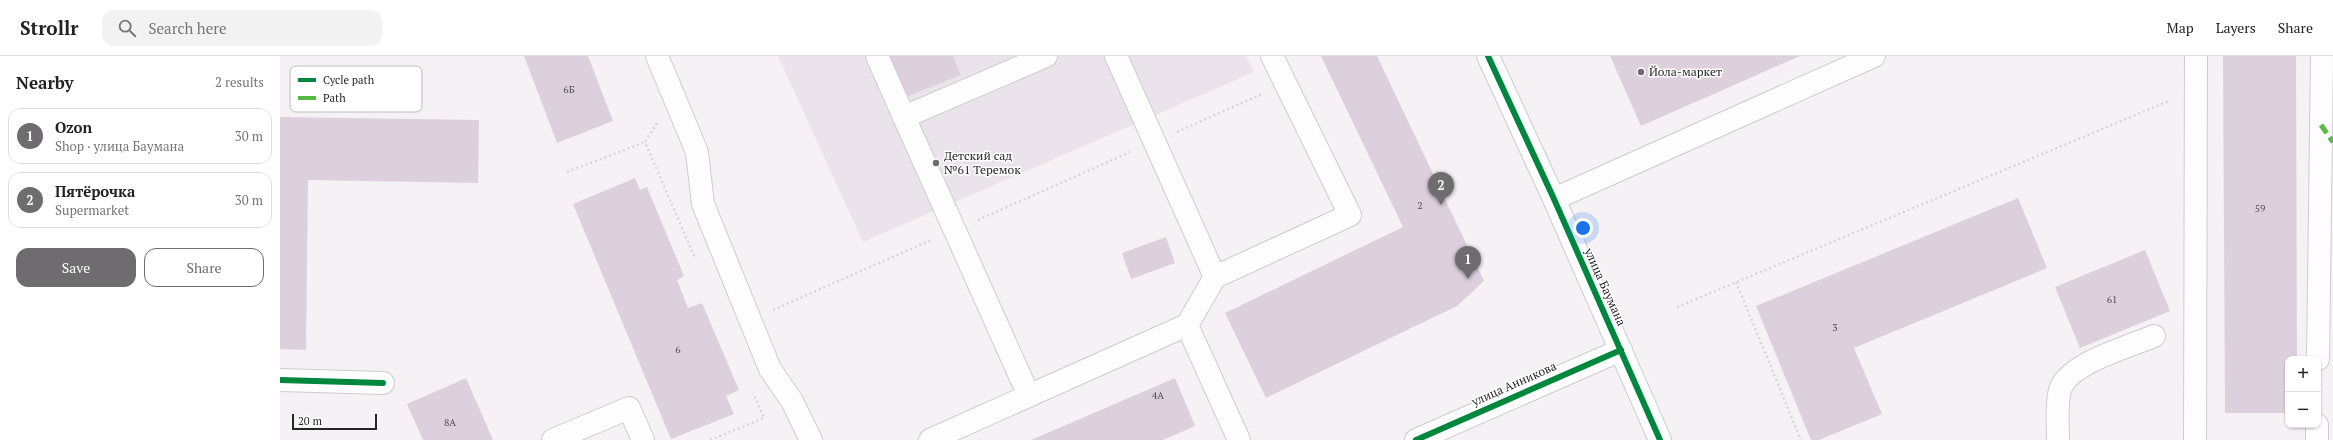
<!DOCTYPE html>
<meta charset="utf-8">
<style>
body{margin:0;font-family:"PT Serif",serif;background:#f2f2f2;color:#222}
.controls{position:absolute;right:12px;bottom:12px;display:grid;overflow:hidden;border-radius:8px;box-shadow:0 1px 3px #0004}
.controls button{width:36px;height:36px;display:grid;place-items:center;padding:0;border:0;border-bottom:1px solid #e0e0e0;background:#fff;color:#222;font:20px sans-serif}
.scale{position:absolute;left:12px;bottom:10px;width:85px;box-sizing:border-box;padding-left:4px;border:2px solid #262426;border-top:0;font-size:11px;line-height:14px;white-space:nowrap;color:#262426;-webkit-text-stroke:3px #fff;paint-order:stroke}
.you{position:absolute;left:1303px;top:172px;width:14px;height:14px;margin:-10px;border:3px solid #fff;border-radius:50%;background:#1a73e8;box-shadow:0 0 0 6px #1a73e833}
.badge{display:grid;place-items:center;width:26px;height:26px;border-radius:50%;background:#6e6c6e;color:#fff;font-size:13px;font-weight:700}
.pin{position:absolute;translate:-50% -33px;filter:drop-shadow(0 1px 2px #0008)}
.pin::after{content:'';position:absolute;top:21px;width:14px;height:12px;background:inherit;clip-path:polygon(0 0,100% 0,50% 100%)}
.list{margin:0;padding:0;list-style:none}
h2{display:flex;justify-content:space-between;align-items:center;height:52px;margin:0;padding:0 16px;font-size:17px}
h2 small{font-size:13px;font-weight:400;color:#767676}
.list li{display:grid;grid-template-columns:26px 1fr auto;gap:12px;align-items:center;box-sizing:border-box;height:56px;margin:0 8px 8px;padding:0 8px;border:1px solid #e0e0e0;border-radius:12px}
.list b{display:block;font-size:15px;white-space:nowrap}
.list p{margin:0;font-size:13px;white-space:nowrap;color:#767676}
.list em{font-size:13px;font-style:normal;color:#767676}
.actions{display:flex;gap:8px;padding:12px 16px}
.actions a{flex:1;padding:9px 0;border:1px solid #6e6c6e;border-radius:12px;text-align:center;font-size:14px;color:#6e6c6e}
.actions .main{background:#6e6c6e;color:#fff}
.icon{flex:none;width:22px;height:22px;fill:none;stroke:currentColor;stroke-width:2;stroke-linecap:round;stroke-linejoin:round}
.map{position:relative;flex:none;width:2053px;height:384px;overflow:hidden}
header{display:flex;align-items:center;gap:24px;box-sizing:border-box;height:56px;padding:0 20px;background:#fff;border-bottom:1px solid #e0e0e0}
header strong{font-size:19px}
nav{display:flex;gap:22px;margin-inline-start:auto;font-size:14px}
.search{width:280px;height:36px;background:#f2f2f2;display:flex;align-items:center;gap:10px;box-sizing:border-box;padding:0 14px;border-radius:12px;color:#767676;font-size:15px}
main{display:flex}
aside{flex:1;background:#fff}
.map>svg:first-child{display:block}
.built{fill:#ebe3ec}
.building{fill:#dcd0dd}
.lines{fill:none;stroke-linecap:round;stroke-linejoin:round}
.minor-casing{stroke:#cfcccf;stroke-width:24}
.path{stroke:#d6d6d6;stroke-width:2.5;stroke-dasharray:2 3;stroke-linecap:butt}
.minor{stroke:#fefdfe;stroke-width:22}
.quiet{stroke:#58b947;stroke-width:5;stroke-dasharray:10 5;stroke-linecap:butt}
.cycleway-casing{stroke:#fff;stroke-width:8}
.cycleway{stroke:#00873e;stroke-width:6}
.poi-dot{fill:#6e6c6e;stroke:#fff;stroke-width:1.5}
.labels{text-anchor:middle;stroke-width:3;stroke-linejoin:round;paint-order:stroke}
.number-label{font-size:10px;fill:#544f54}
.poi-label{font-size:12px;fill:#262426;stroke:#fff;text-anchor:start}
.street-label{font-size:12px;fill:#262426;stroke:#fff}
.key{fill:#fff;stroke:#bebdbe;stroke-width:1}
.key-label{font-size:11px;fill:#262426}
</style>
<header>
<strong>Strollr</strong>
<div class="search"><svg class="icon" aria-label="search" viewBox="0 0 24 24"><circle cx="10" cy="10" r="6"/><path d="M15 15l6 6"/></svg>Search here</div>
<nav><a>Map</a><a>Layers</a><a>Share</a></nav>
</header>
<main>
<aside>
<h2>Nearby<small>2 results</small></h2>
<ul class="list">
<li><span class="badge">1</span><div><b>Ozon</b><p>Shop · улица Баумана</p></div><em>30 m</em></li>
<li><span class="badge">2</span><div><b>Пятёрочка</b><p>Supermarket</p></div><em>30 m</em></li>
</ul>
<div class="actions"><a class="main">Save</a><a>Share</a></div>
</aside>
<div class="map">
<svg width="2053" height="384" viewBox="0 0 2053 384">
<rect width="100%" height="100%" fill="#f5f1f5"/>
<!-- built -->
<polygon class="built" points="498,0 966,0 974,16 583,186"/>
<!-- building -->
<g class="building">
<polygon points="244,0 308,0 333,65 277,87"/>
<polygon points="610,0 673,0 681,19 626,41"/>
<polygon points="1041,0 1097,0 1204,225 1177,250 986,342 945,257 1123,171"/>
<polygon points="1330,0 1520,0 1361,70"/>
<polygon points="1943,0 2016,0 2017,303 2008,303 2008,357 1945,357"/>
<polygon points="0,61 199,64 198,127 28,124 26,294 0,293"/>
<polygon points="355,122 360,134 367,131 404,220 397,224 408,252 422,247 459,334 446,340 454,358 391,383 293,148"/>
<polygon points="1738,142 1767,212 1574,292 1602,358 1539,384 1531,384 1476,250"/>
<polygon points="886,181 895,207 851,223 842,197"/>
<polygon points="1865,194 1890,255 1800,292 1775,231"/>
<polygon points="186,322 213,384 143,384 127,348"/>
<polygon points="895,322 915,370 883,384 751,384"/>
</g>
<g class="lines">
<defs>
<g id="minor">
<polyline points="377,0 417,96 423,148 490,313 512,345 531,384"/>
<polyline points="597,0 624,61 766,0"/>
<polyline points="836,0 935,221"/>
<polyline points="1208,0 1274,143 1380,384"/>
<polyline points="624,61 749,340"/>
<polyline points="1274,143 1594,0"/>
<polyline points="2038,303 2042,0"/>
<polyline points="0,324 103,327"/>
<polyline points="273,384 349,352 363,384"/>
<polyline points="650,384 907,269"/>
<polyline points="959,384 907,269 935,221 1070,159 992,0"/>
<polyline points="1136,384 1341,294"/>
<path d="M1778,384C1778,370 1776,347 1780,334C1788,307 1849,291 1874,280"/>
<polyline points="1915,384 1916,0"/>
<polyline points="2037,384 2037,369"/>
</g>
</defs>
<!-- minor casing -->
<use href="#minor" class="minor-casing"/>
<!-- path -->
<g class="path">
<polyline points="377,67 365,86 415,202"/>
<polyline points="897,76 982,38"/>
<polyline points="287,116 365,86"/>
<polyline points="698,164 850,96"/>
<polyline points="1456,226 1521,384"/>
<polyline points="1397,251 1889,45"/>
<polyline points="493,254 651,184"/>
<polyline points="430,384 484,362 473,337"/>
</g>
<!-- minor -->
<use href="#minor" class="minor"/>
<!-- quiet -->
<polyline class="quiet" points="2041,69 2053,86"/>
<defs>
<g id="cycleway">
<polyline points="1208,0 1274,143 1380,384"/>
<polyline points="0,324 103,327"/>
<polyline points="1136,384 1341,294"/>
</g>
</defs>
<!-- cycleway casing -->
<use href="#cycleway" class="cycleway-casing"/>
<!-- cycleway -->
<use href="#cycleway" class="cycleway"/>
</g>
<!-- markers -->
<g class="poi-dot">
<circle cx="1361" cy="16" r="4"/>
<circle cx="656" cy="107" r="4"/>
</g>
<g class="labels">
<!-- number labels -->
<g class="number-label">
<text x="289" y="37">6Б</text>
<text x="1140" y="153">2</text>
<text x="1980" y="156">59</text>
<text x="1832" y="247">61</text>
<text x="1555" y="275">3</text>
<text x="398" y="297">6</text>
<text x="878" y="343">4А</text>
<text x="170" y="370">8А</text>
</g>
<!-- poi labels -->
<g class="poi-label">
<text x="1369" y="20">Йола-маркет</text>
<text x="664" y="104">Детский сад<tspan x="664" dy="14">№61 Теремок</tspan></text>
</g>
<!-- street labels -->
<g class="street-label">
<text transform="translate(1325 231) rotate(66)" y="4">улица Баумана</text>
<text transform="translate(1234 328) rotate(-24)" y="4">улица Анникова</text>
</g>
</g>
<!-- legend -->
<rect x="10" y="10" width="132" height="46" rx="6" class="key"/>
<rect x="18" y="22" width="18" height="4" fill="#00873e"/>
<rect x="18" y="40" width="18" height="4" fill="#58b947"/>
<g class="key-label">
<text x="43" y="28">Cycle path</text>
<text x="43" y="46">Path</text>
</g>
</svg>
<div class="controls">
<button>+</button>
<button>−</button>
</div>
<div class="scale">20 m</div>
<div class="you"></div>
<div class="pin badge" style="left:1188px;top:223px">1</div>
<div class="pin badge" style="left:1161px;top:149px">2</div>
</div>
</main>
